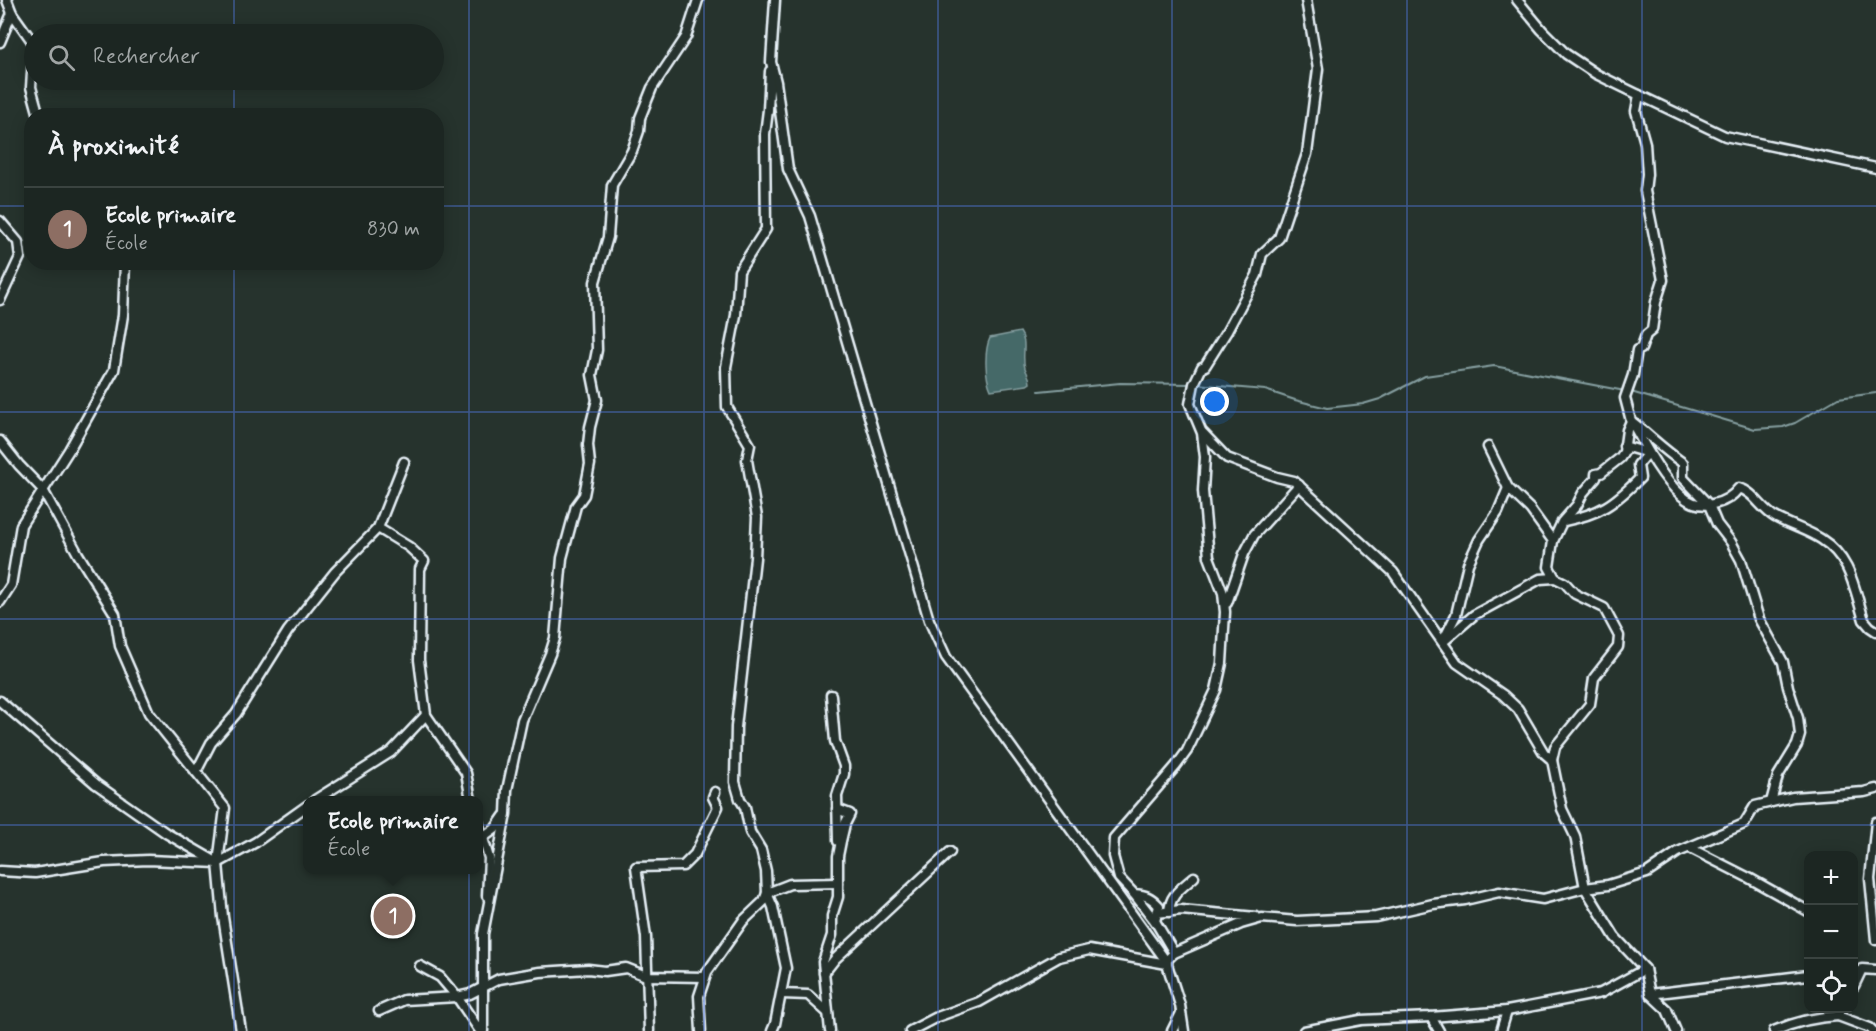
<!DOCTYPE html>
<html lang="fr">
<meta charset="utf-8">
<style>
body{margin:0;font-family:Mynerve,sans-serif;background:#252e2a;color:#f1f3f6}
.controls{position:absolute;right:18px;bottom:18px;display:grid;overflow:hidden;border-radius:12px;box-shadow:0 3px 15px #0003}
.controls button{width:54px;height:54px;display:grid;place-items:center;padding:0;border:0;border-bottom:2px solid #3a4340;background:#1c2622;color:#f1f3f6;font:30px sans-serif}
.you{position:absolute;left:1215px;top:402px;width:21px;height:21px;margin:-15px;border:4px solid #fff;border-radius:50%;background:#1a73e8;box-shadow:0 0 0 9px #1a73e833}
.badge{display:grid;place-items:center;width:39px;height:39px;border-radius:50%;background:#ffd166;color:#fff;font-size:20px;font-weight:700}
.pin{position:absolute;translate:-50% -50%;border:3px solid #fff;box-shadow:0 2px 6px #0006}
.popup{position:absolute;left:303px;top:796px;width:180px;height:78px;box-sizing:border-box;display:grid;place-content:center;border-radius:12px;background:#1c2622;filter:drop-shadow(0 2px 4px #0005);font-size:20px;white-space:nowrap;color:#a0a5a5}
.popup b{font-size:22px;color:#f1f3f6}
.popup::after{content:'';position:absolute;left:50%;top:100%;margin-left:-12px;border:12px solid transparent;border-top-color:#1c2622}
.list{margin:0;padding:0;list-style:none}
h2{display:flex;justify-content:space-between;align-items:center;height:78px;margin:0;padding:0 24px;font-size:26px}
h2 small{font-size:20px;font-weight:400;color:#a0a5a5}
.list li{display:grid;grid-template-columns:39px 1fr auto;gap:18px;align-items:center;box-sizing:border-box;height:84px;padding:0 24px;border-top:2px solid #3a4340}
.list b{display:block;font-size:22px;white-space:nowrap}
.list p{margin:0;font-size:20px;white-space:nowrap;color:#a0a5a5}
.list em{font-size:20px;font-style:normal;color:#a0a5a5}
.icon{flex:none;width:33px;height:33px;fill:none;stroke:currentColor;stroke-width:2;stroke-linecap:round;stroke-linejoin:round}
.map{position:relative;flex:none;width:1876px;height:1031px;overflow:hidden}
.search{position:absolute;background:#1c2622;box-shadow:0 3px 15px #0003;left:24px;top:24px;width:420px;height:66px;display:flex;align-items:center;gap:15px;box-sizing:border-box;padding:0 21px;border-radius:33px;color:#a0a5a5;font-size:22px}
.panel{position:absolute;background:#1c2622;box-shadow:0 3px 15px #0003;left:24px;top:108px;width:420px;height:162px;border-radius:24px}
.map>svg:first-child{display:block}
.water{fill:#446967;stroke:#869fa1;stroke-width:1.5}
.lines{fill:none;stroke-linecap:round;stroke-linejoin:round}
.stream{stroke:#869fa1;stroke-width:2}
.minor-casing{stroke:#e8f1f8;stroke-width:13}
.minor{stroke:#26332d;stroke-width:8}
.grid{fill:none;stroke:#5077e0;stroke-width:1.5;stroke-opacity:0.55}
</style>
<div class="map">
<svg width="1876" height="1031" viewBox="0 0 1876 1031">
<rect width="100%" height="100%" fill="#26332d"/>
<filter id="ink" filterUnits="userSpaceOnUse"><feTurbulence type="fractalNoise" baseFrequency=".0167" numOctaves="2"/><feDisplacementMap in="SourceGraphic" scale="12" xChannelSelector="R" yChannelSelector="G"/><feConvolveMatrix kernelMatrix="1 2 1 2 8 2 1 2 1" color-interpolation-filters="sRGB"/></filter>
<g filter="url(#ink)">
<!-- water -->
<path class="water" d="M1020,332C1028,343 1021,356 1025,368C1027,374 1030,376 1030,383L1027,385L991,390C985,377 984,351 990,338Z"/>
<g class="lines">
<!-- stream -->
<g class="stream">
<polyline points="1196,384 1265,390 1295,400 1327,408 1363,404 1380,399 1425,376 1494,366 1625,391"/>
<polyline points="1039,391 1120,383 1191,384"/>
<polyline points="1631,392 1755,429 1783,427 1795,423 1838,398 1876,393"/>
</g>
<defs>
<g id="minor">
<polyline points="7,0 12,13 34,44 31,87 39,116"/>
<polyline points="775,0 771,62 776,82 788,169 810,216 929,620 946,657 1166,961 1180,1005 1184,1031"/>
<polyline points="1517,0 1542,30 1566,54 1596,74 1639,95 1636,111 1645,143 1647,174 1645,191 1663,280 1656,302 1652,330 1646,335 1641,349 1637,350 1633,375 1625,398 1631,421 1627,430 1624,452 1620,458 1601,473 1596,474 1596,478 1583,493 1577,505 1562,522 1553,541"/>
<polyline points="0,42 12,13"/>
<polyline points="1639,95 1725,136 1876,168"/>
<polyline points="0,221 18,242 20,257 0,300"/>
<polyline points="1203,433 1227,458 1277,477 1294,481 1393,572 1457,663 1503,695 1518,709 1544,753 1552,760 1562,809 1575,836 1585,888 1615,937 1645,969 1650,994 1808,975"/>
<polyline points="0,441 19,465 43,490 78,554 115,614 120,646 149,713 225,808 218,863"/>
<path d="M1564,521C1600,514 1614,504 1640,478L1638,465L1648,453L1624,446"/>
<polyline points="378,528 409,547 424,561 420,569 419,660 426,715 466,773 471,800"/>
<polyline points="0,602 11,585 21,525 69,450 114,370 123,315 125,262"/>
<polyline points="1227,603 1244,554 1254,535 1299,485"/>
<polyline points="1444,639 1456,615 1468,564 1479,540 1498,512 1508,488"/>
<polyline points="1443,642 1474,615 1540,579 1555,578 1549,567 1553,541 1530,509 1508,488 1488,447"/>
<polyline points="831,695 835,741 844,766 844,774 837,796 838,841"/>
<polyline points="0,701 96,784 166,833 218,863 223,917 241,1031"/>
<polyline points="1552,760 1555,747 1590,704 1594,678 1618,647 1619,636 1604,608 1575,594 1565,583 1555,578"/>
<polyline points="196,772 211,743 236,714 288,631 335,572 378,528 404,462"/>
<polyline points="315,800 391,752 426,715"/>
<path d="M1771,802L1778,776L1797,745L1800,735L1798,718L1788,687L1783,662L1759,619L1741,560L1731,542L1717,524L1709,505L1683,478V463C1664,450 1649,435 1631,421C1644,444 1661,477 1681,495C1699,512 1726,505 1739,488C1754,492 1761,509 1775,517C1789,525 1807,530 1821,539C1851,558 1854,588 1864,620L1870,627L1876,631"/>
<polyline points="478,822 489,858 487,896"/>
<polyline points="1876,822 1870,879 1876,940"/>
<polyline points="484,837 495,829 504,816"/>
<polyline points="1690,848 1749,878 1808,911"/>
<polyline points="0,871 35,873 104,862 148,860 218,863 256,842 308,805"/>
<polyline points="1134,894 1155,921"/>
<path d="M1169,912C1170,894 1182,888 1194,877"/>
<polyline points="1157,913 1181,910 1256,917"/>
<polyline points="1174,953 1241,924 1262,918 1297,921 1376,917 1433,904 1465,900 1499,892 1543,899 1585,888 1608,885 1647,873 1678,852 1744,824 1755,806 1793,797 1864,792 1876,789"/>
<path d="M1166,961L1174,953L1155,921L1159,906C1151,897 1146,895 1134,894L1119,878L1113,856L1114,838L1176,766L1187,751L1216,690L1222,663L1225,612L1223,593L1209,557L1203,491L1205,457L1202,433L1190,404L1194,384L1202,367L1205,366L1227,331L1257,275L1262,254L1279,238L1307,154L1318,69L1306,0"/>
<polyline points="420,966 440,977 457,997 480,1031"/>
<polyline points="824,973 835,959 950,852"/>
<polyline points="1854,986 1862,969 1876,970"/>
<polyline points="782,994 808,995 828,1013"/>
<polyline points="1650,994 1667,1010 1676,1031"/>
<polyline points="1842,1008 1838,1016 1870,1028 1873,1031"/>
<polyline points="379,1011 404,1000 457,997 470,994 499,979 540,972 588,969 605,971 626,968 646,976 705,977"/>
<polyline points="1431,1017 1439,1031"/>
<polyline points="483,1031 483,934 506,814 507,790 522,720 550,654 555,638 562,558 576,506 584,495 590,464 588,445 590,427 597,400 592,375 597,350 595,282 608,237 612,185 632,151 639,131 640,118 652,88 686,37 698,0"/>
<polyline points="649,1031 646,937 636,867 683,866 695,854 718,807 713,797 715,792"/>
<polyline points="701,1031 699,996 707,972 743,921 764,901 767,893 766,871 761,850 750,832 745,807 740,799 735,782 736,727 755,558 757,517 747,460 750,445 727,407 726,367 736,315 739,271 766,229 765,134 768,110 770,71"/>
<polyline points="772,1031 775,1024 786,968 773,907 767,893 790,884 838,883"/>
<polyline points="830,1031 823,962 832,935 832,916 838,897 838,856 841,841 845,824 850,814 837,809"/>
<polyline points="910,1031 937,1017 979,1002 1059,957 1089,950 1167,964"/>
<polyline points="1172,1031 1181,1013"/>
<polyline points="1304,1031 1361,1020 1431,1017 1507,1011 1601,993 1645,969"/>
<polyline points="1501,1031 1507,1011"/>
<path d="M1774,1031C1795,1022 1815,1017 1838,1016"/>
</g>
</defs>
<!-- minor casing -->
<use href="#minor" class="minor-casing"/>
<!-- minor -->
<use href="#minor" class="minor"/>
</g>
</g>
<!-- grid -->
<path class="grid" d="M234,0V34M469,0V1031M704,0V1031M938,0V1031M1172,0V1031M1407,0V1031M1642,0V1031M234,80V116M0,206H32M436,206H1876M234,262V1031M0,412H1876M0,619H1876M0,825H1876"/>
</svg>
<div class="controls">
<button>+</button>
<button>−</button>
<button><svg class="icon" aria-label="locate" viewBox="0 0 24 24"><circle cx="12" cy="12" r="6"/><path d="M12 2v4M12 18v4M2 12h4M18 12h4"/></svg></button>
</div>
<div class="you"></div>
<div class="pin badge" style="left:393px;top:916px;background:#8d6e63">1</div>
<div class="popup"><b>Ecole primaire</b>École</div>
<div class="search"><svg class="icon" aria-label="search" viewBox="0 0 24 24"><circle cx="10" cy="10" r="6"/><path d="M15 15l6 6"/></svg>Rechercher</div>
<section class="panel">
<h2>À proximité<small></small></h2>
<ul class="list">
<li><span class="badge" style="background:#8d6e63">1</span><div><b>Ecole primaire</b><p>École</p></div><em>830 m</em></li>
</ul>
</section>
</div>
